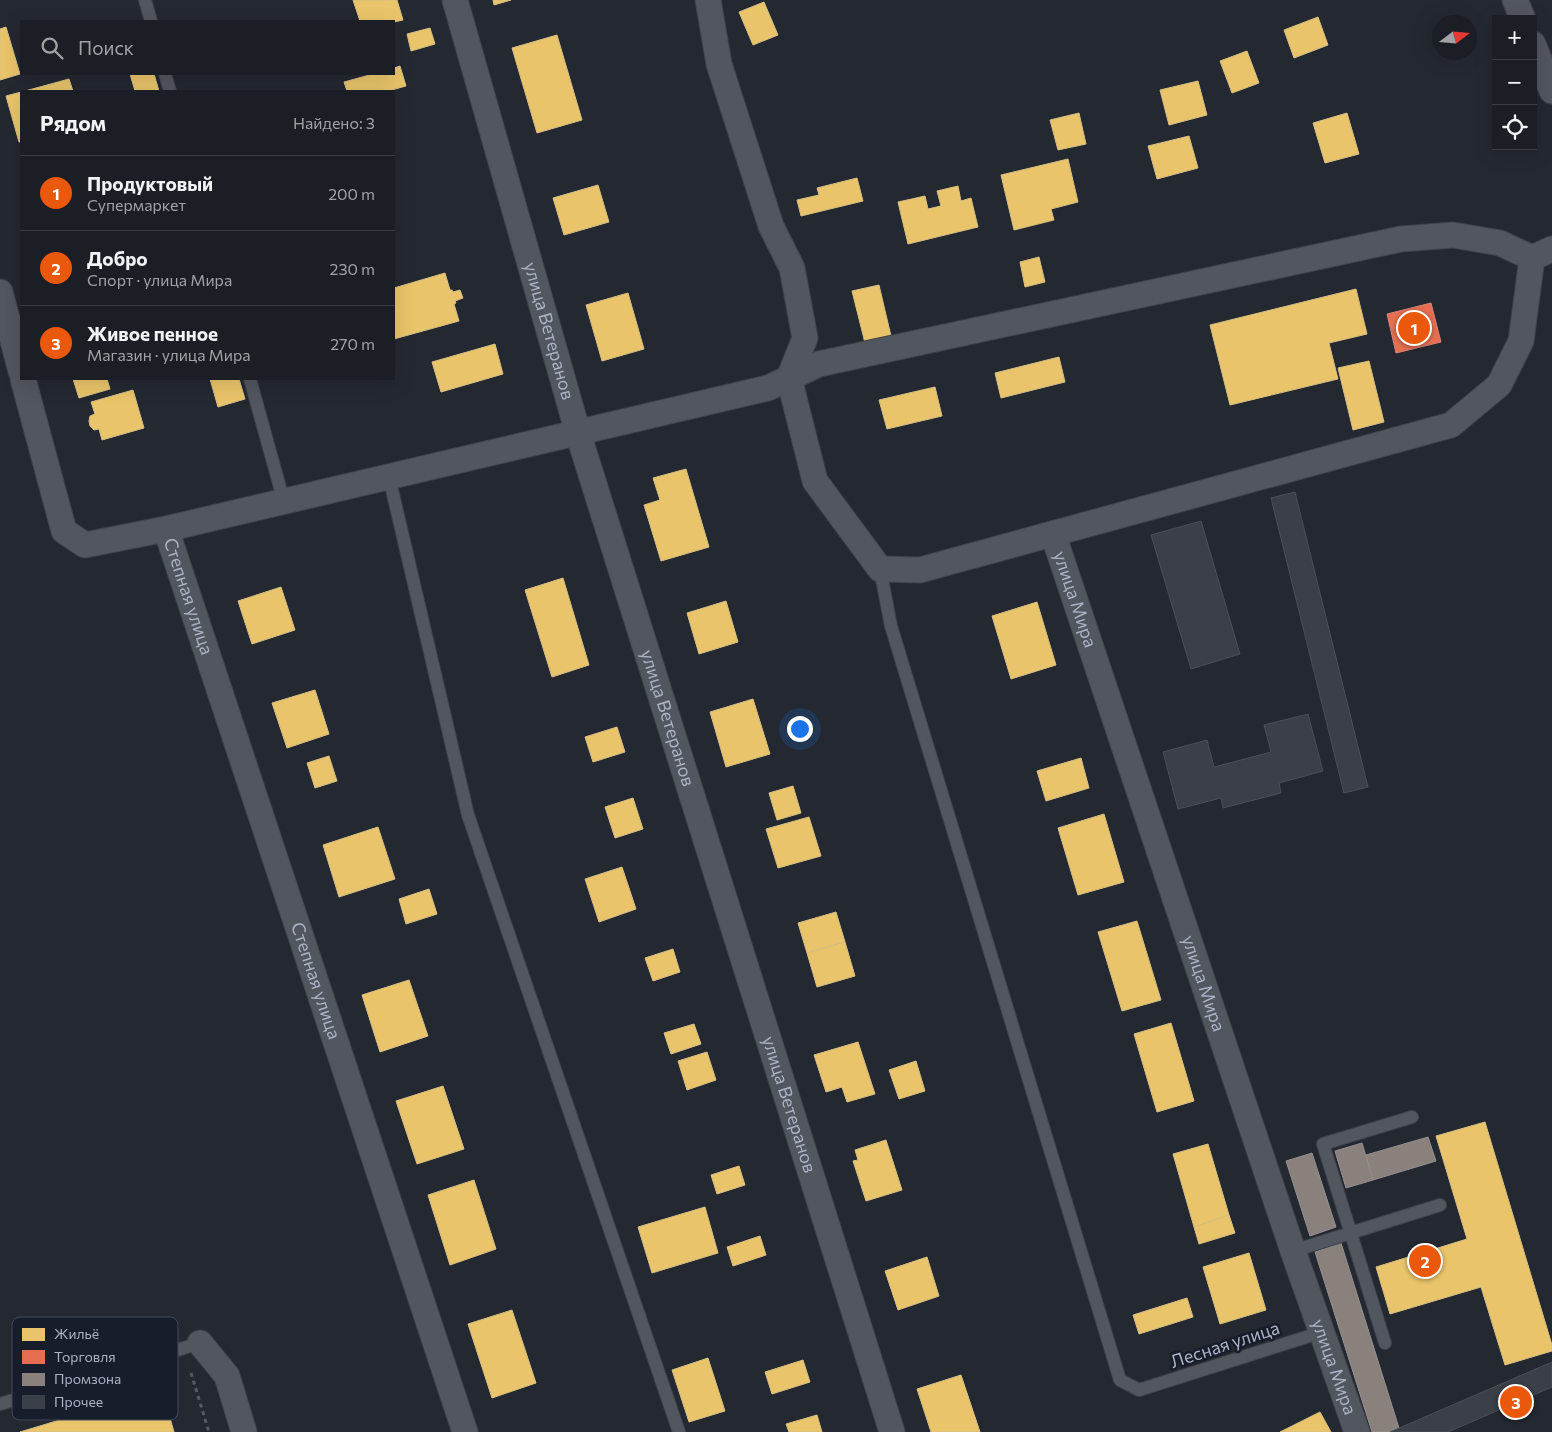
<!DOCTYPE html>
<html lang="ru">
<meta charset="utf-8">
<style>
body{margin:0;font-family:Commissioner,sans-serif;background:#24272c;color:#f1f3f6}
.controls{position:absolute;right:15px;top:15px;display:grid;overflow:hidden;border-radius:0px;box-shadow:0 5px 20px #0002}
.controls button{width:45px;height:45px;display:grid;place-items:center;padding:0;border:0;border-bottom:1px solid #393c41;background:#1b1e24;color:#f1f3f6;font:25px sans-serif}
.compass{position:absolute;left:1432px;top:15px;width:45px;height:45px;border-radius:50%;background:#1b1e24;box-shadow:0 5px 20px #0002;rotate:74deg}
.you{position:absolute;left:799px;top:728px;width:18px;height:18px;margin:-12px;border:4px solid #fff;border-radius:50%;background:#1a73e8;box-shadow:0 0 0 8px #1a73e833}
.badge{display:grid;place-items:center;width:32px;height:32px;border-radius:50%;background:#ea580c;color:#fff;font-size:16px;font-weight:700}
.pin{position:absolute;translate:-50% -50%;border:2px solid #fff;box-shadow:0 1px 5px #0006}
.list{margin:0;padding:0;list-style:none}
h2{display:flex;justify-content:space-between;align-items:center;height:65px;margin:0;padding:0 20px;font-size:21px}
h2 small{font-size:16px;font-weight:400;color:#a0a2a6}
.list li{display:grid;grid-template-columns:32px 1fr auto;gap:15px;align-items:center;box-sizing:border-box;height:75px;padding:0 20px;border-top:1px solid #393c41}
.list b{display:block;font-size:19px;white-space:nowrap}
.list p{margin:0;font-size:16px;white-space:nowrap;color:#a0a2a6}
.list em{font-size:16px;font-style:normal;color:#a0a2a6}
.icon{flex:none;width:28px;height:28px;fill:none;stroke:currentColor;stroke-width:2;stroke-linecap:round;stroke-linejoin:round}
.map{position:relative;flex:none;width:1552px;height:1432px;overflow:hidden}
.search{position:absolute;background:#1b1e24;box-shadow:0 5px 20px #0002;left:20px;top:20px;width:375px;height:55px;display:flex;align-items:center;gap:12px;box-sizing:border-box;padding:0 18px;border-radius:0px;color:#a0a2a6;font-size:19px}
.panel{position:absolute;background:#1b1e24;box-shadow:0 5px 20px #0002;left:20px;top:90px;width:375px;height:290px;border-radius:0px}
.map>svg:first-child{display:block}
.homes{fill:#e9c46a;stroke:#d6bf85}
.shops{fill:#e76f51;stroke:#d58374}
.industry{fill:#8a817c;stroke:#949092}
.building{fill:#3b3f47;stroke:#4a4f58}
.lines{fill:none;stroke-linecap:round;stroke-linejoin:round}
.service-casing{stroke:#404249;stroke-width:14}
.minor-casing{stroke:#404249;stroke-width:27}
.path{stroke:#565a62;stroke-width:3;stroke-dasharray:4 4;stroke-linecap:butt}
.service{stroke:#52565f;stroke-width:12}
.minor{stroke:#52565f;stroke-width:25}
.labels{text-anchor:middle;stroke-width:5;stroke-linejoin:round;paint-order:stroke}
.street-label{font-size:18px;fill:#abb2c4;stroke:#171d2a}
.key{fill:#171d2a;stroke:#434a58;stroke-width:1}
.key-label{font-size:14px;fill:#abb2c4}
</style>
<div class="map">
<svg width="1552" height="1432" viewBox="0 0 1552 1432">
<rect width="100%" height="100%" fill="#242830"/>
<!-- homes -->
<g class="homes">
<polygon points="353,0 397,0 403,20 394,22 360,21"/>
<polygon points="493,0 511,0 494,5"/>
<polygon points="764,2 778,35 753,45 739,12"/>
<polygon points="1318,17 1328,45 1294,58 1284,30"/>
<polygon points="6,27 20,74 0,80 0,29"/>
<polygon points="430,28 435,44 411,51 407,34"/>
<polygon points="557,35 582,120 537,133 512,48"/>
<polygon points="1247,51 1259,83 1232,93 1220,61"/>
<polygon points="400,66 406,86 388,91 347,91 344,82 373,74 394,74 394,68"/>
<polygon points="130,74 154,74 159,91 135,91"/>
<polygon points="69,79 73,91 25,91"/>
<polygon points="1198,81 1207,115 1169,125 1160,90"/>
<polygon points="21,92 21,142 19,142 6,96"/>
<polygon points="1079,113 1086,144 1058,150 1050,120"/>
<polygon points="1347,113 1359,154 1325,163 1313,123"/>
<polygon points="1189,136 1198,168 1157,179 1148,146"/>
<polygon points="1068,159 1078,202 1051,209 1054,220 1014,230 1001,175"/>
<polygon points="857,178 863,201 801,216 797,200 819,195 817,188"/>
<polygon points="598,185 609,222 564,235 553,198"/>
<polygon points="958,186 961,201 971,198 978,227 908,244 898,202 925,196 928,209 941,206 937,191"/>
<polygon points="1039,257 1045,282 1025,287 1020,262"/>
<polygon points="445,273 450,290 452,290 453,292 460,290 463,298 455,301 456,303 454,304 459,321 394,339 394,288"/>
<polygon points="879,285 891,336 865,343 852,291"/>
<polygon points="1356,289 1367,334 1329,343 1338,379 1230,405 1210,325"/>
<polygon points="628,293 644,349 602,361 586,305"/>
<polygon points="495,344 503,374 441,392 432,362"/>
<polygon points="1059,357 1065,382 1001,398 995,373"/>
<polygon points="1369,361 1384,422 1353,430 1338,368"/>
<polygon points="73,379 107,379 110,389 79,398"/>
<polygon points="210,379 239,379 245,399 218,407"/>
<polygon points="935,387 942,416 887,429 879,400"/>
<polygon points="133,390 144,428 102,440 99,429 94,430 90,426 89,421 90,416 95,414 91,402"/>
<polygon points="686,469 709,547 661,561 644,505 660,500 653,478"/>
<polygon points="563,578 589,665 552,677 525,590"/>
<polygon points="281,587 295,630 252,644 238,601"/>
<polygon points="726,601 738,642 699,654 687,613"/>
<polygon points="1037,602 1056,665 1011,679 992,616"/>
<polygon points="315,690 329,734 287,748 272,703"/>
<polygon points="753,699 770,754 726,767 710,712"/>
<polygon points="617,727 625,752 593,762 585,737"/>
<polygon points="329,756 337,781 315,788 307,763"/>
<polygon points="1081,758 1089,788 1046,801 1037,771"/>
<polygon points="793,786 801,813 777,820 769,793"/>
<polygon points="633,798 643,829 615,838 605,807"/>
<polygon points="1104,814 1124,882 1078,895 1058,828"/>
<polygon points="809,817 821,856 778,868 766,829"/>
<polygon points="378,827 395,879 339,897 323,845"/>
<polygon points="622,867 636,909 599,922 585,879"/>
<polygon points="429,889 437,914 406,924 399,899"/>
<polygon points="836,912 845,942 807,953 798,923"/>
<polygon points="1137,921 1161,1000 1122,1011 1098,932"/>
<polygon points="845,942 855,976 817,987 807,953"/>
<polygon points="673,949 680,972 653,981 645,958"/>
<polygon points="409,980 428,1036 380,1052 362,995"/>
<polygon points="1171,1023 1194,1101 1157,1112 1134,1034"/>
<polygon points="694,1024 701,1044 671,1054 664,1033"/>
<polygon points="858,1042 875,1094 847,1102 842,1087 826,1092 814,1055"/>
<polygon points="707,1052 716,1080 687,1090 678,1061"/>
<polygon points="916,1061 925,1091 899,1099 889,1070"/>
<polygon points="443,1086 464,1149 417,1164 396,1101"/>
<polygon points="1485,1122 1552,1345 1552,1351 1505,1365 1481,1287 1390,1314 1376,1267 1467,1239 1436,1136"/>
<polygon points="886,1140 902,1190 866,1201 853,1161 858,1160 855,1150"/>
<polygon points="1208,1144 1229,1215 1194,1227 1173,1154"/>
<polygon points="739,1166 745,1185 717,1194 711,1175"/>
<polygon points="474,1180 496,1249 450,1265 428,1195"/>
<polygon points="705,1207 718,1253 652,1273 638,1227"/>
<polygon points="1229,1215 1235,1233 1199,1244 1194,1227"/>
<polygon points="760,1236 766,1255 733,1266 727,1247"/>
<polygon points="1249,1253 1266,1310 1220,1324 1203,1267"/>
<polygon points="927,1257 939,1296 898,1310 885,1271"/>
<polygon points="1187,1298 1193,1317 1139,1334 1133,1315"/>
<polygon points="512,1310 536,1383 492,1398 468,1324"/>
<polygon points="708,1358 725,1411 689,1422 672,1370"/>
<polygon points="803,1360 810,1382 772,1394 765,1372"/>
<polygon points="961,1375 980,1432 931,1432 917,1389"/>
<polygon points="169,1387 177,1415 170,1418 174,1432 20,1432"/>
<polygon points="1320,1412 1331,1432 1280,1432"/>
<polygon points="817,1415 822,1432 789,1432 786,1424"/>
</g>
<!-- shops -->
<polygon class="shops" points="1431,303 1441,342 1396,353 1387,314"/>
<!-- industry -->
<g class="industry">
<polygon points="1428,1137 1436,1161 1373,1180 1366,1155"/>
<polygon points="1362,1143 1373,1180 1346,1188 1335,1151"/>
<polygon points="1312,1153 1336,1227 1310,1236 1286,1161"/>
<polygon points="1341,1243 1399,1428 1390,1432 1372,1432 1315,1252"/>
</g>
<!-- building -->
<g class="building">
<polygon points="1295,492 1368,787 1344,793 1271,498"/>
<polygon points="1201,521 1240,654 1191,669 1151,535"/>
<polygon points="1308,714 1323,771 1279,783 1281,793 1223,808 1221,798 1178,809 1163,752 1207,740 1214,767 1271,752 1264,725"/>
<polygon points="1552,1362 1552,1387 1448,1432 1390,1432"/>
</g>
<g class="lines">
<defs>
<g id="service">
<polyline points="145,0 151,21"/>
<polyline points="165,74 170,91"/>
<polyline points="250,379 284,502"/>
<polyline points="389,477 468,815 679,1432"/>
<polyline points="880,569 891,626 1120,1380 1139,1390 1322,1332"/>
<polyline points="1293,1251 1440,1205"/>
<polyline points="1385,1343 1323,1144 1412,1117"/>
<polyline points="0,1404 200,1343"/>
</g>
<g id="minor">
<path id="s1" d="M455,0L578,433L892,1432"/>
<polyline points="708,0 719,64 771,226 792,268 805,338 789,378 815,481 880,569 920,570 1451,425 1499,385 1521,341 1532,258"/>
<polyline points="1515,0 1523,19"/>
<polyline points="1533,44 1552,91"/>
<polyline points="0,292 21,371"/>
<polyline points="23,379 64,531 85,545 166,529 768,388 819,364 1401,239 1453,235 1500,243 1532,258 1552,249"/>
<path id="s2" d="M166,529L465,1432"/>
<path id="s3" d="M1053,534L1293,1251L1357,1432"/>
<polyline points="200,1343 227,1376 244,1432"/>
</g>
</defs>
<!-- service casing -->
<use href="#service" class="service-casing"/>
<!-- minor casing -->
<use href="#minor" class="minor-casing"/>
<!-- path -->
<polyline class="path" points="191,1373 209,1432"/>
<!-- service -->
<use href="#service" class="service"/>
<!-- minor -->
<use href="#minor" class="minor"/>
</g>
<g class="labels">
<!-- street labels -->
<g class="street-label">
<text dy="6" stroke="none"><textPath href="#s1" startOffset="344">улица Ветеранов</textPath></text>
<text dy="6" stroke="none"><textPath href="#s2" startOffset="71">Степная улица</textPath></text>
<text dy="6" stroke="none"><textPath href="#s3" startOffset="69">улица Мира</textPath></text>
<text dy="6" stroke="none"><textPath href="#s1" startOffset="749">улица Ветеранов</textPath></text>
<text dy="6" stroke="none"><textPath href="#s2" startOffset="476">Степная улица</textPath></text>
<text dy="6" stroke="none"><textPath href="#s3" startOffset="474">улица Мира</textPath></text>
<text dy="6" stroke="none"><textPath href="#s1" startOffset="1154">улица Ветеранов</textPath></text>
<text transform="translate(1225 1345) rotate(-18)" y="6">Лесная улица</text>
<text dy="6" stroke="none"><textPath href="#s3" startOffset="879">улица Мира</textPath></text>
</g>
</g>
<!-- legend -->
<rect x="12" y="1317" width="166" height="103" rx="8" class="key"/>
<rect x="22" y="1328" width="23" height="13" fill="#e9c46a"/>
<rect x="22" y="1350" width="23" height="14" fill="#e76f51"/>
<rect x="22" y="1373" width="23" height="13" fill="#8a817c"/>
<rect x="22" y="1395" width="23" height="14" fill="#3b3f47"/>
<g class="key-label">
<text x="54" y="1339">Жильё</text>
<text x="54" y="1362">Торговля</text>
<text x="54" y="1384">Промзона</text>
<text x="54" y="1407">Прочее</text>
</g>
</svg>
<div class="controls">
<button>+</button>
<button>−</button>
<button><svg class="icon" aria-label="locate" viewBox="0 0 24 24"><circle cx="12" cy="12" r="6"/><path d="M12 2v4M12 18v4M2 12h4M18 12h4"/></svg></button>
</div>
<svg class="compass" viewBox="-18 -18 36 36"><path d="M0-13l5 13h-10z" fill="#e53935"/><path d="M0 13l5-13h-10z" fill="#a0a2a6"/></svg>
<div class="you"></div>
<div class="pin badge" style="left:1414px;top:328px">1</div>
<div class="pin badge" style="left:1425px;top:1261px">2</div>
<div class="pin badge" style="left:1516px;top:1402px">3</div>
<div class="search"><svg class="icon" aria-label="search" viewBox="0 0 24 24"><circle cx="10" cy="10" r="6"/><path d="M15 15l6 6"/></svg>Поиск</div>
<section class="panel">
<h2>Рядом<small>Найдено: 3</small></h2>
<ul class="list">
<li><span class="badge">1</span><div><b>Продуктовый</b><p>Супермаркет</p></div><em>200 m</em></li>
<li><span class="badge">2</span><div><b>Добро</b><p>Спорт · улица Мира</p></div><em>230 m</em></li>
<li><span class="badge">3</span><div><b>Живое пенное</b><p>Магазин · улица Мира</p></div><em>270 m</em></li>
</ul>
</section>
</div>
